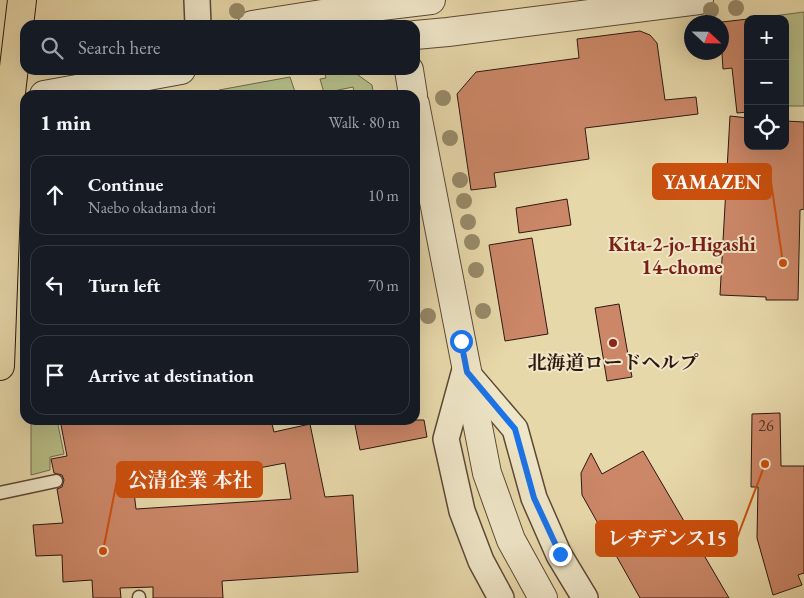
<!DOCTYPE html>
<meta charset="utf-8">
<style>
body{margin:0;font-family:"EB Garamond","Noto Serif JP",serif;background:#242831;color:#f1f3f6}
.controls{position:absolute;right:15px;top:15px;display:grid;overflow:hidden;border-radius:10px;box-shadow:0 5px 20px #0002}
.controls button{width:45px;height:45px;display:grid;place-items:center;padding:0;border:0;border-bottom:1px solid #363941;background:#171b24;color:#f1f3f6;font:25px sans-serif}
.compass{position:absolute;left:684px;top:15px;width:45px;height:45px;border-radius:50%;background:#171b24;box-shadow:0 5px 20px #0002;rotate:112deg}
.stop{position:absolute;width:15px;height:15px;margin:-11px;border:4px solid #1a73e8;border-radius:50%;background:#fff}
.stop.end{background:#1a73e8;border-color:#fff;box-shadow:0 1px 5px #0008}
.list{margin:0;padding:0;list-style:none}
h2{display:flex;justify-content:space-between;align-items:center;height:65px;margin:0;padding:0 20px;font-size:21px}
h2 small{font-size:16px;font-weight:400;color:#9ea1a6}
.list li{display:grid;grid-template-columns:32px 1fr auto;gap:15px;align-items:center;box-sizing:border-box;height:80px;margin:0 10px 10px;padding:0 10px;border:1px solid #363941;border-radius:15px}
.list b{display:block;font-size:19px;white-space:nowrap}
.list p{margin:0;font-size:16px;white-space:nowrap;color:#9ea1a6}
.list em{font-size:16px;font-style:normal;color:#9ea1a6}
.icon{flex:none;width:28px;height:28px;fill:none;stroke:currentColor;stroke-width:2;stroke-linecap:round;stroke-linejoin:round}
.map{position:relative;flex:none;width:804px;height:598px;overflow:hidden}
.search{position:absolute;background:#171b24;box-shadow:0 5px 20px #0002;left:20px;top:20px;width:400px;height:55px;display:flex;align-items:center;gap:12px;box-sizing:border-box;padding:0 18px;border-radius:15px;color:#9ea1a6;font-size:19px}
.panel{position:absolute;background:#171b24;box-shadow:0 5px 20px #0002;left:20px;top:90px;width:400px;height:335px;border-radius:15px}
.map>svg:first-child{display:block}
.green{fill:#b7be87;stroke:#726b4c}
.building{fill:#cb8768;stroke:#2e1810;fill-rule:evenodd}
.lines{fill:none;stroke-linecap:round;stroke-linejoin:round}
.service-casing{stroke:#5c4836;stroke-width:15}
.minor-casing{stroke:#5c4836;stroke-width:28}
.tertiary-casing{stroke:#5c4836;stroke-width:30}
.trunk-casing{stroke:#2e1810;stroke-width:30}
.service{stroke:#efe6c8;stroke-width:12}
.minor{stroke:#efe6c8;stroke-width:25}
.tertiary{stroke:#efe6c8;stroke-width:28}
.trunk{stroke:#e7d8aa;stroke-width:28}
.tree{fill:#988a69}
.route{stroke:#1a73e8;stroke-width:6}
.poi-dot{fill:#8f2418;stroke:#efe6c8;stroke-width:2}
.labels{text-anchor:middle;stroke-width:4;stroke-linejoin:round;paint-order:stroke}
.number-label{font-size:16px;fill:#553426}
.poi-label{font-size:19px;font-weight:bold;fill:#2e1810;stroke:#efe6c8}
.neighbourhood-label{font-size:20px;font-weight:bold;fill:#7a1f14;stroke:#efe6c8}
.leader{fill:none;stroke:#cc4f0d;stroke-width:2}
.callout-dot{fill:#cc4f0d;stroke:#efe6c8;stroke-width:2}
.callout{fill:#cc4f0d;stroke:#cc4f0d;stroke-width:2}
.callout-label{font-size:20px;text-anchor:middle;font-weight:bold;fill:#fff}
</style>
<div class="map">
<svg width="804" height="598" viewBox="0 0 804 598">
<rect width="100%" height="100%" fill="#e7d8aa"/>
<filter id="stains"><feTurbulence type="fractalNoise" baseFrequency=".004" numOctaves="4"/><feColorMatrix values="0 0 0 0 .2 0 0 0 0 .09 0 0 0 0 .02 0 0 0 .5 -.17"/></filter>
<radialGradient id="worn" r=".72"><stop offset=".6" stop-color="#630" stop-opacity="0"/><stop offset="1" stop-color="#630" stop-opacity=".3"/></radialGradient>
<!-- green -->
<g class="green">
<polygon points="804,12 804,106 787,106 785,93 785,19 774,19 773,16"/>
<polygon points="331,70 351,70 372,85 373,91 355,95 353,87 324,93 320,79 326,78 324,71"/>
<polygon points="290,77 296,95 220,95 219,90"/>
<polygon points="31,420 57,420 64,454 50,457 50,470 31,475"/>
</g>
<!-- building -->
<g class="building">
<polygon points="748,19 748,112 737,113 732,68 723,69 722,54 722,22"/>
<polygon points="640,31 650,35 657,43 665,100 696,97 698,114 585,128 589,159 494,173 496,187 471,190 457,94 476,72 579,58 577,39"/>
<polygon points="730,116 748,118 748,146 785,146 785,121 804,122 804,209 800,210 798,300 766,300 766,297 720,295"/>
<polygon points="567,199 571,225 519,233 516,208"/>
<polygon points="532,238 548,334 505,341 489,245"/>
<polygon points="619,304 632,377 607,381 595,308"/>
<polygon points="780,413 781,466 804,466 804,573 798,575 802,585 773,595 757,538 758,487 751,487 752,414"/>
<path d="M60,420H271L274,432L310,424L325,497L353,495L358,572L222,581L223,598H153V587L120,588L121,598H93L92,580L63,582L62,555L36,556L33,525L63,523L57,489L62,487L64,480L62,475L54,473L51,459L67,456ZM285,463L291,499L136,509L134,492Z"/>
<polygon points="354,420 424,420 427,437 360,450"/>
<polygon points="643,451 729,598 640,598 582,495 581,473 591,453 602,474"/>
</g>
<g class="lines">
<defs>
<g id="service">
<polyline points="0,493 56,481"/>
<polyline points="139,597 139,598"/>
</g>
<g id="minor">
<polyline points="197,0 198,25"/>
<polyline points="466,366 446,439 462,511 481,561 501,598"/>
<polyline points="467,373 515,429 534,498 559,555 585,598"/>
</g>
<g id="tertiary">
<polyline points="252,25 348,10 431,0"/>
<polyline points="415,35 448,32 699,0"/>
<polyline points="409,70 413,95"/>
<polyline points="44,95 181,70"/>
<polyline points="415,104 487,473 511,540 543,598"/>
</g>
<polyline id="trunk" points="0,366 10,101 22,0"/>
</defs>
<!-- service casing -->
<use href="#service" class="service-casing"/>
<!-- minor casing -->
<use href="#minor" class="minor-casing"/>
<!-- tertiary casing -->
<use href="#tertiary" class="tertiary-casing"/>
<!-- trunk casing -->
<use href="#trunk" class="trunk-casing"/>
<!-- service -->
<use href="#service" class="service"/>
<!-- minor -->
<use href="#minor" class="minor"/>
<!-- tertiary -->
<use href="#tertiary" class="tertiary"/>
<!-- trunk -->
<use href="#trunk" class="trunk"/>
</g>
<!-- trees -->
<g class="tree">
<circle cx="736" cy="8" r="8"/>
<circle cx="711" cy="10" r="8"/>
<circle cx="237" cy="11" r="8"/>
<circle cx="443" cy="98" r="8"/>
<circle cx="450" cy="138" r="8"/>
<circle cx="460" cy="180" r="8"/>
<circle cx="464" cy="201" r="8"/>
<circle cx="468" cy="222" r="8"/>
<circle cx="472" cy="242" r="8"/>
<circle cx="476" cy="270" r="8"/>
<circle cx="483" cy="311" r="8"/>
<circle cx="428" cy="316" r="8"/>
</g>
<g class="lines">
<!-- route -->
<polyline class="route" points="461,341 467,372 515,429 534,498 560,554"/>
</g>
<!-- markers -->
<circle class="poi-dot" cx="613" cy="343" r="5"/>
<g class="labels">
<!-- number labels -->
<g class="number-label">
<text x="766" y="431">26</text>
</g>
<!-- poi labels -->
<g class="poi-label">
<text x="613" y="369">北海道ロードヘルプ</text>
</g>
<!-- neighbourhood labels -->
<g class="neighbourhood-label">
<text x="682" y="251">Kita-2-jo-Higashi<tspan x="682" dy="23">14-chome</tspan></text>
</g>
</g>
<!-- callouts -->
<path class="leader" d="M783 263L771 182M103 551L117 480M765 464L737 538"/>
<g class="callout-dot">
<circle cx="783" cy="263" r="5"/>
<circle cx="103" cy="551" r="5"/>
<circle cx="765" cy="464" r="5"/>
</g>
<g class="callout">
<rect x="653" y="164" width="118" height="35" rx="5"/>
<rect x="117" y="462" width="145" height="35" rx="5"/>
<rect x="596" y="521" width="141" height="35" rx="5"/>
</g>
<g class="callout-label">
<text x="712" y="189">YAMAZEN</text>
<text x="190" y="487">公清企業 本社</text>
<text x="667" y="545">レヂデンス15</text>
</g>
<rect width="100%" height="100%" filter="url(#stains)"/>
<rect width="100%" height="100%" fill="url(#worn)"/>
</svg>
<div class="controls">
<button>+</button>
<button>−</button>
<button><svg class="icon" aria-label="locate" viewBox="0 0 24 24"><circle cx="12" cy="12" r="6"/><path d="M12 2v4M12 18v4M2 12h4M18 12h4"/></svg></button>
</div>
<svg class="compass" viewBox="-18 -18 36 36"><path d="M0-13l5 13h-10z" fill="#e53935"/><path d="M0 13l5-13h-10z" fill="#9ea1a6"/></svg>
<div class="stop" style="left:461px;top:341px"></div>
<div class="stop end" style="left:560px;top:554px"></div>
<div class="search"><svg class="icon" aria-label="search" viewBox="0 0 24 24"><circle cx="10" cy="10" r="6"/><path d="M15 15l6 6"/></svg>Search here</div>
<section class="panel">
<h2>1 min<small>Walk · 80 m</small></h2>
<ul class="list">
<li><svg class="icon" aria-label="ahead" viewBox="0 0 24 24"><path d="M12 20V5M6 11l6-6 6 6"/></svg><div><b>Continue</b><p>Naebo okadama dori</p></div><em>10 m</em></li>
<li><svg class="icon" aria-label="left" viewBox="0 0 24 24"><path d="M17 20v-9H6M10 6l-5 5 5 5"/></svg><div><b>Turn left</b></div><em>70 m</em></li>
<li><svg class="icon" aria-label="arrive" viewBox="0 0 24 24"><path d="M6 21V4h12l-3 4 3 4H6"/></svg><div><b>Arrive at destination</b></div></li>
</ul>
</section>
</div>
